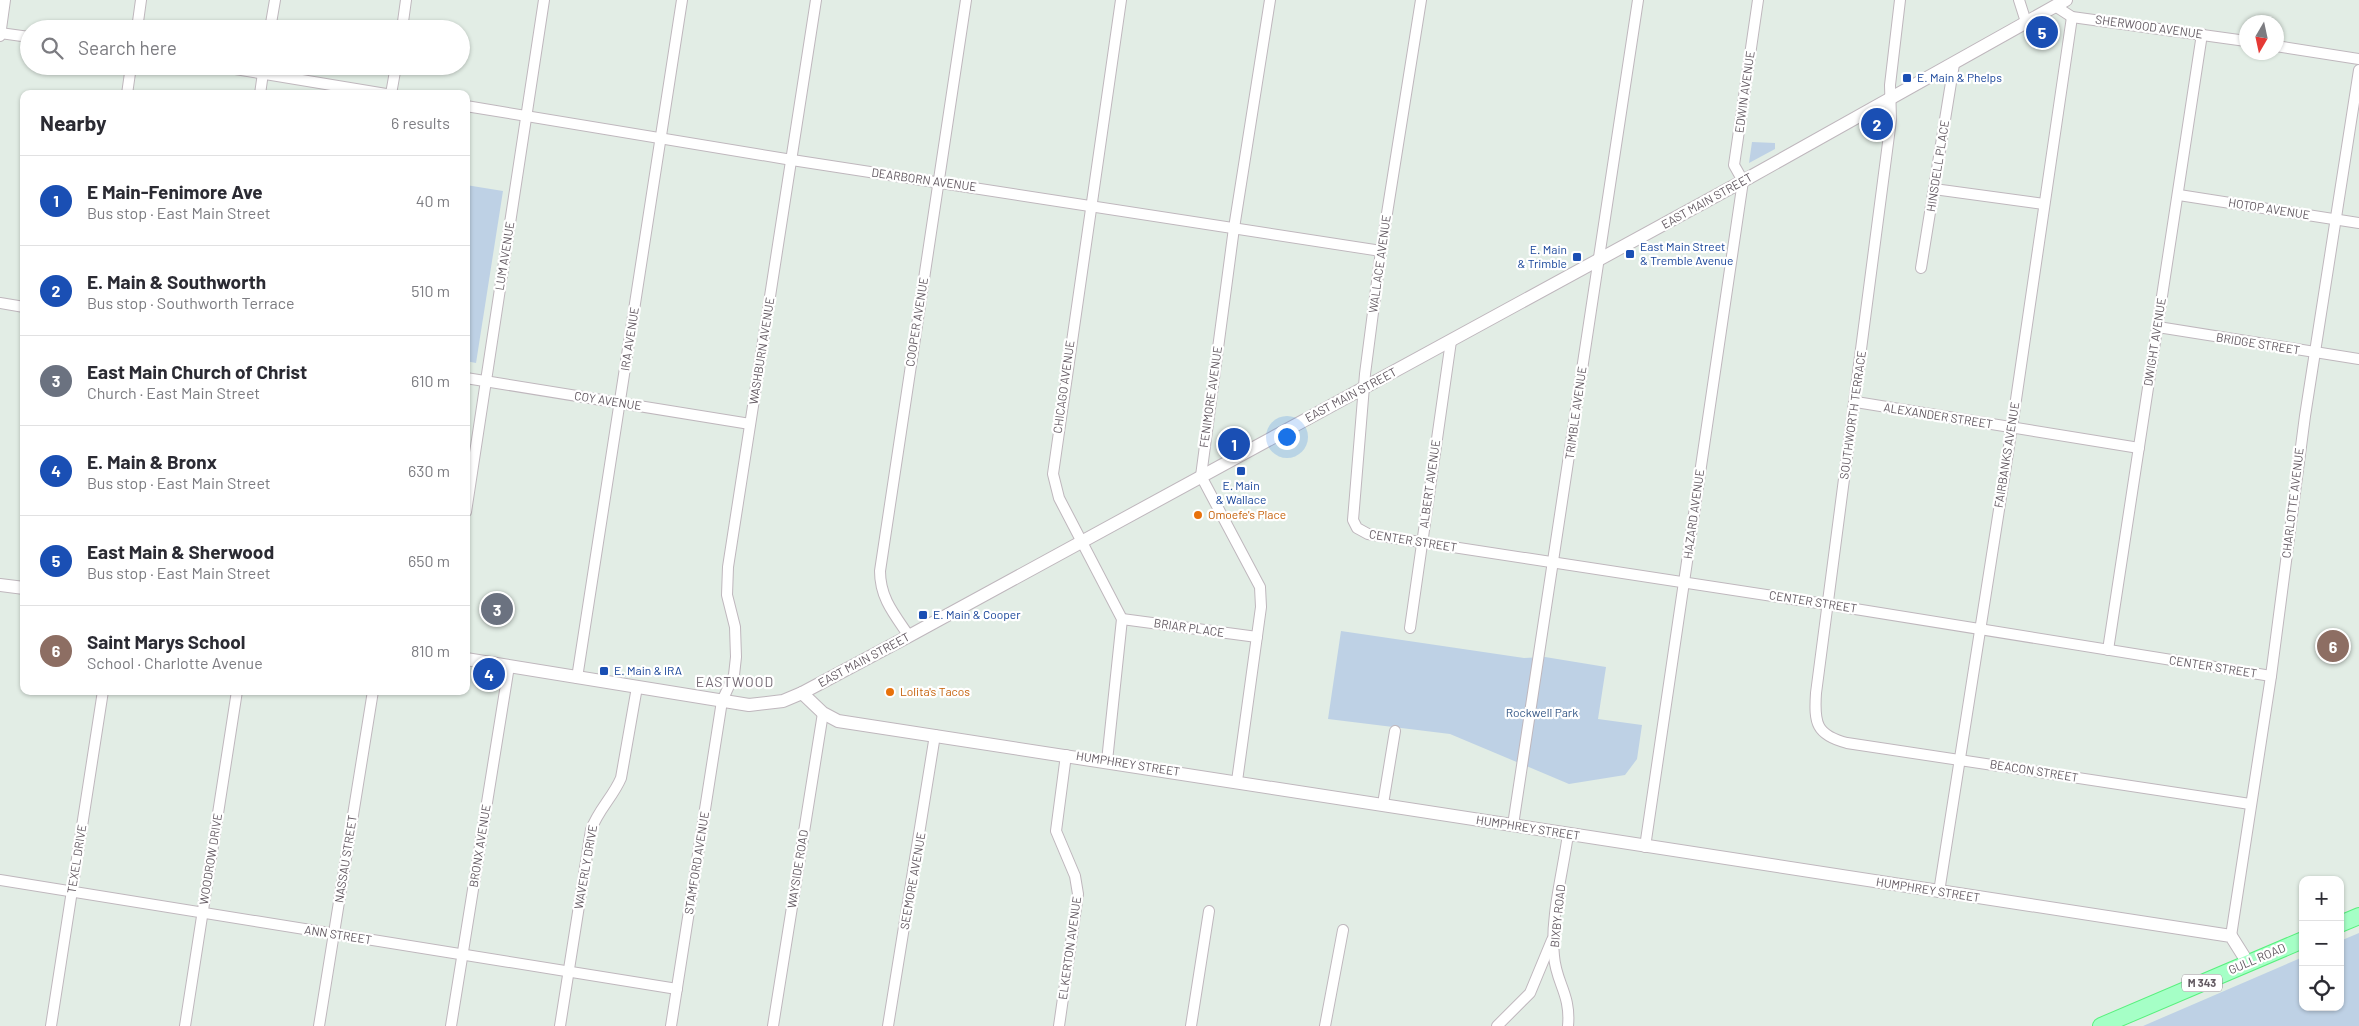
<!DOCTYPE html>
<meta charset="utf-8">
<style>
body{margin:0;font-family:Barlow,sans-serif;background:#f2f2f3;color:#2b2b33}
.controls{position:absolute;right:15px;bottom:15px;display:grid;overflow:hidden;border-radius:10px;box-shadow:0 1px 4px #0004}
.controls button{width:45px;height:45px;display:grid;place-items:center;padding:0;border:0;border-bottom:1px solid #e1e1e2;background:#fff;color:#2b2b33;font:25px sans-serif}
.compass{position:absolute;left:2239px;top:15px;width:45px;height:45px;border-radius:50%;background:#fff;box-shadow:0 1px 4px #0004;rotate:189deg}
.you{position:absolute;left:1286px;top:436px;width:18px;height:18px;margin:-12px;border:4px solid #fff;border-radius:50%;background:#1a73e8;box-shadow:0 0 0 8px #1a73e833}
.badge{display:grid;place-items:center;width:32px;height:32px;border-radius:50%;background:#4e8030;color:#fff;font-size:16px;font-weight:700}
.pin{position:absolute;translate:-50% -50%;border:2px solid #fff;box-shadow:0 1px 5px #0006}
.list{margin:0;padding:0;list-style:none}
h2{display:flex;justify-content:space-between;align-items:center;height:65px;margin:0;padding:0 20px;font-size:21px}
h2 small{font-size:16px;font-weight:400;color:#7c7c81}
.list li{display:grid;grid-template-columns:32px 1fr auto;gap:15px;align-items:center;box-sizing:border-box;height:90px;padding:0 20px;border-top:1px solid #e1e1e2}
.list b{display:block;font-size:19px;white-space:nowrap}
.list p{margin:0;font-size:16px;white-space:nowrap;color:#7c7c81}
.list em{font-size:16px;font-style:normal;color:#7c7c81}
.icon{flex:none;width:28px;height:28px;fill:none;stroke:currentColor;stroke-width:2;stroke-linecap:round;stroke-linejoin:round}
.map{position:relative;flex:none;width:2359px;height:1026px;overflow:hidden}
.search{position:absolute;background:#fff;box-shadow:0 1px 4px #0004;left:20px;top:20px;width:450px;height:55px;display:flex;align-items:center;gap:12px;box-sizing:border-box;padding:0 18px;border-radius:28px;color:#7c7c81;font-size:19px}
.panel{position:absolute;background:#fff;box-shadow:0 1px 4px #0004;left:20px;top:90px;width:450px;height:605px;border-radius:10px}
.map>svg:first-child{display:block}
.green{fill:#bed1e5}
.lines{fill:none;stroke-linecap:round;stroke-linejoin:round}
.minor-casing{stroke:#bfb7bd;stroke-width:12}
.tertiary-casing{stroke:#bfb7bd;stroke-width:14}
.primary-casing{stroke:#57f17d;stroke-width:18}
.minor{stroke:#fff;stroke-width:10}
.tertiary{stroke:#fff;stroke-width:12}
.primary{stroke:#a5ffc6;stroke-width:16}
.transit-dot{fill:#1a4fb4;stroke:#fff;stroke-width:2}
.food-dot{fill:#e8710a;stroke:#fff;stroke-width:2}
.labels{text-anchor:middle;stroke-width:4.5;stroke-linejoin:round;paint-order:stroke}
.shield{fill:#fff;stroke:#928c91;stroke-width:1}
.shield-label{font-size:11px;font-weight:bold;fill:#635a62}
.street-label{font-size:12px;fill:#635a62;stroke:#fff}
.transit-label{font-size:12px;fill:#164399;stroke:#fff;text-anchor:start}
.food-label{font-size:12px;fill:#c56008;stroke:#fff;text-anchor:start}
.park-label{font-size:12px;fill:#355887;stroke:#fff}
.neighbourhood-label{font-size:14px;letter-spacing:1px;fill:#756b75;stroke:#fff}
</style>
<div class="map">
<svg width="2359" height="1026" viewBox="0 0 2359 1026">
<rect width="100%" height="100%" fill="#e2ede5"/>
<!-- green -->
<g class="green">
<polygon points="1752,142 1775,143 1775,149 1749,163"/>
<polygon points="466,185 503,191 476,363 466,361"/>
<polygon points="1341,631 1524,658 1545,657 1606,667 1598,719 1642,725 1637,759 1625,775 1569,784 1450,734 1328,719"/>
<polygon points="2359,933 2359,1026 2143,1026 2303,957 2303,1007 2340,1007 2340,941"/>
</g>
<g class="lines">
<defs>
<g id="minor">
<polyline points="1421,0 1381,251 1365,374 1353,520 1357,528 1368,534 1818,603 2271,676"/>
<path d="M1900,0L1890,85L1891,120L1816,693C1814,723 1816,735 1847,743L2250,804"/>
<polyline points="2019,0 2026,22"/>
<polyline points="2055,6 2072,17 2246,41"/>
<polyline points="137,29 141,0"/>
<polyline points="270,29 275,0"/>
<polyline points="402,29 406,0"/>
<polyline points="0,33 29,37"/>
<polyline points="0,36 5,0"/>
<polyline points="2276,46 2359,59"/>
<polyline points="217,66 386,94"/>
<polyline points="127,94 131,66"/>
<polyline points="260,94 264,66"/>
<polyline points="391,94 396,66"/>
<polyline points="466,106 792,160 1381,251"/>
<polyline points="1934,189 2044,204"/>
<polyline points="2179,195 2359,223"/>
<polyline points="1921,268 1954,64"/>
<polyline points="0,303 24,307"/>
<polyline points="2158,327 2359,359"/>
<polyline points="466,378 750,424"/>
<polyline points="1856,402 2139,448"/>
<polyline points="466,512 544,0"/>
<polyline points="1122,619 1257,637"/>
<polyline points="1410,628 1451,341"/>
<path d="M909,636C894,614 880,598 880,571L966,0"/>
<polyline points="2108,650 2202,34"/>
<polyline points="577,678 682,0"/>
<polyline points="1107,761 1122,619 1059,498 1053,474 1121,0"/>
<polyline points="1237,781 1261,607 1260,587 1201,476 1234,228 1270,0"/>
<polyline points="1383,804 1395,731"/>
<polyline points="1513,825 1638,0"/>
<polyline points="1645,847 1743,181 1734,165 1758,0"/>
<polyline points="0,880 677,989"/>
<polyline points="1939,892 2012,427 2072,17"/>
<polyline points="2231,936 2271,676 2305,416 2359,70"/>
<polyline points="51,1026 103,691"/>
<polyline points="185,1026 237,691"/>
<polyline points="319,1026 373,691"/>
<polyline points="451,1026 509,666"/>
<path d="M560,1026L591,830C598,810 613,797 621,778L637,687"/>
<polyline points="671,1026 722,701 734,675 736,657 735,627 727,595 728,567 816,0"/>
<polyline points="773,1026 823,713"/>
<polyline points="888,1026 935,735"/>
<polyline points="1059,1026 1078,894 1075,876 1056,831 1066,755"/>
<polyline points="1191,1026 1209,911"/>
<polyline points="1325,1026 1343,930"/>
<polyline points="1497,1026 1530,993 1552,940"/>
<path d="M1568,1026C1571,994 1556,983 1554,956C1550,918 1563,872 1568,834"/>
</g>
<g id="tertiary">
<polyline points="0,585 24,588"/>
<polyline points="466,659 749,705 783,701 802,693 909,636 1743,181 2066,0"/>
<polyline points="802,693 823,713 838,721 2231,936 2248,963"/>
</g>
<g id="primary">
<polyline points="2340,924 2359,916"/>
<polyline points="2101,1026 2303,940"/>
</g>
</defs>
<!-- minor casing -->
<use href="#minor" class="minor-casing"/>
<!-- tertiary casing -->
<use href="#tertiary" class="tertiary-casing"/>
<!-- primary casing -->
<use href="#primary" class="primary-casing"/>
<!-- minor -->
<use href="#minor" class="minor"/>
<!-- tertiary -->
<use href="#tertiary" class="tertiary"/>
<!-- primary -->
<use href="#primary" class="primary"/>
</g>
<!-- markers -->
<g class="transit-dot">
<rect x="1902" y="73" width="10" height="10" rx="2.5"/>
<rect x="1625" y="249" width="10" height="10" rx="2.5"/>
<rect x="1572" y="252" width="10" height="10" rx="2.5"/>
<rect x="1236" y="466" width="10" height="10" rx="2.5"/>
<rect x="918" y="610" width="10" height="10" rx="2.5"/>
<rect x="599" y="666" width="10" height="10" rx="2.5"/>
</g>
<g class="food-dot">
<circle cx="1198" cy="515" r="5"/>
<circle cx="890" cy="692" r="5"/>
</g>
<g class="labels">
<!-- shield labels -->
<rect class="shield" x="2182" y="974.5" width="40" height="17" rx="4"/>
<g class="shield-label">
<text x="2202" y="987">M 343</text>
</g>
<!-- street labels -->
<g class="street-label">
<text transform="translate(2149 27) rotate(8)" y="4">SHERWOOD AVENUE</text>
<text transform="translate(1745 92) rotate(-82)" y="4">EDWIN AVENUE</text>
<text transform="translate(1938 166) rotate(-81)" y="4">HINSDELL PLACE</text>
<text transform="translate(924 180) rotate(8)" y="4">DEARBORN AVENUE</text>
<text transform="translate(1707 201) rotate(-29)" y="4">EAST MAIN STREET</text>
<text transform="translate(2269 209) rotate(9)" y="4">HOTOP AVENUE</text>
<text transform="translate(505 256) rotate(-81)" y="4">LUM AVENUE</text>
<text transform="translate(1380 264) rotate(-82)" y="4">WALLACE AVENUE</text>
<text transform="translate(917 322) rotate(-81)" y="4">COOPER AVENUE</text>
<text transform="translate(630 339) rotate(-81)" y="4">IRA AVENUE</text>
<text transform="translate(2155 342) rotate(-81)" y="4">DWIGHT AVENUE</text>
<text transform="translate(2258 344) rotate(9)" y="4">BRIDGE STREET</text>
<text transform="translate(762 351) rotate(-81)" y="4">WASHBURN AVENUE</text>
<text transform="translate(1064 387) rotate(-82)" y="4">CHICAGO AVENUE</text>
<text transform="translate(1351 395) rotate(-28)" y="4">EAST MAIN STREET</text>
<text transform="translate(1211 397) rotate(-82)" y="4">FENIMORE AVENUE</text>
<text transform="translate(608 401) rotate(9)" y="4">COY AVENUE</text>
<text transform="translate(1576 413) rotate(-82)" y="4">TRIMBLE AVENUE</text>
<text transform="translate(1853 415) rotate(-82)" y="4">SOUTHWORTH TERRACE</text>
<text transform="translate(1938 416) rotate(9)" y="4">ALEXANDER STREET</text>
<text transform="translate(2007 455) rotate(-81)" y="4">FAIRBANKS AVENUE</text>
<text transform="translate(1430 484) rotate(-82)" y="4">ALBERT AVENUE</text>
<text transform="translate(2293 503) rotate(-83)" y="4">CHARLOTTE AVENUE</text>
<text transform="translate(1694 514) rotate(-82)" y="4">HAZARD AVENUE</text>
<text transform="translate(1413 541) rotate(9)" y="4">CENTER STREET</text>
<text transform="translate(1813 602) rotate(9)" y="4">CENTER STREET</text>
<text transform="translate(1189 628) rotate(8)" y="4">BRIAR PLACE</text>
<text transform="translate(864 660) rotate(-28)" y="4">EAST MAIN STREET</text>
<text transform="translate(2213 667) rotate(9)" y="4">CENTER STREET</text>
<text transform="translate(1128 764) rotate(9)" y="4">HUMPHREY STREET</text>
<text transform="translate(2034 771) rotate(9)" y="4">BEACON STREET</text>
<text transform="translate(1528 828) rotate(9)" y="4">HUMPHREY STREET</text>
<text transform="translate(480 846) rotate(-81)" y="4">BRONX AVENUE</text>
<text transform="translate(77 859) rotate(-81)" y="4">TEXEL DRIVE</text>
<text transform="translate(211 859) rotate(-81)" y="4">WOODROW DRIVE</text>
<text transform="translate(346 859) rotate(-81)" y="4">NASSAU STREET</text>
<text transform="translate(697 863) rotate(-81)" y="4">STAMFORD AVENUE</text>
<text transform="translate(586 867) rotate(-80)" y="4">WAVERLY DRIVE</text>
<text transform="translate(798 869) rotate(-81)" y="4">WAYSIDE ROAD</text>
<text transform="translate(913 881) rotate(-80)" y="4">SEEMORE AVENUE</text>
<text transform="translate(1928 890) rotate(9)" y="4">HUMPHREY STREET</text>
<text transform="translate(1558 916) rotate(-84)" y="4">BIXBY ROAD</text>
<text transform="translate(338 935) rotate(9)" y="4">ANN STREET</text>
<text transform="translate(1070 948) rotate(-82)" y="4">ELKERTON AVENUE</text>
<text transform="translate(2257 959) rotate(-23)" y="4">GULL ROAD</text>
</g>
<!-- transit labels -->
<g class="transit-label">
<text x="1917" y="82">E. Main &amp; Phelps</text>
<text x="1640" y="251">East Main Street<tspan x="1640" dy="14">&amp; Tremble Avenue</tspan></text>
<text x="1567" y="254" text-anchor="end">E. Main<tspan x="1567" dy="14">&amp; Trimble</tspan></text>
<text x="1241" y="490" text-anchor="middle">E. Main<tspan x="1241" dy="14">&amp; Wallace</tspan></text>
<text x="933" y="619">E. Main &amp; Cooper</text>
<text x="614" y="675">E. Main &amp; IRA</text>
</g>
<!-- food labels -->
<g class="food-label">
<text x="1208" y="519">Omoefe's Place</text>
<text x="900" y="696">Lolita's Tacos</text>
</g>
<!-- park labels -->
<g class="park-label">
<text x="1542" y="717">Rockwell Park</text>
</g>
<!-- neighbourhood labels -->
<g class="neighbourhood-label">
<text x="735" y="687">EASTWOOD</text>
</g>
</g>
</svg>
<div class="controls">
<button>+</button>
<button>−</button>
<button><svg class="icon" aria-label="locate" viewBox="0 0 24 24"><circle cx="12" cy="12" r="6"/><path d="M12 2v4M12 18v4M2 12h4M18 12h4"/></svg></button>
</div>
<svg class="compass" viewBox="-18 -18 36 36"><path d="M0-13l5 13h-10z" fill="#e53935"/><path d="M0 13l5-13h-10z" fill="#7c7c81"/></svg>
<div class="you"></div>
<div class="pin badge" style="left:1234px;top:444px;background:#1a4fb4">1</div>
<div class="pin badge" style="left:1877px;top:124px;background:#1a4fb4">2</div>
<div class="pin badge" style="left:497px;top:609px;background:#6b7280">3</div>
<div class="pin badge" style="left:489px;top:674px;background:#1a4fb4">4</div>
<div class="pin badge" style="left:2042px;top:32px;background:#1a4fb4">5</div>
<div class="pin badge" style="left:2333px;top:646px;background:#8d6e63">6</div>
<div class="search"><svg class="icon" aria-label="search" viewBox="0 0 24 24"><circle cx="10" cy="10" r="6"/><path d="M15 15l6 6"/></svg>Search here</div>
<section class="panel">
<h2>Nearby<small>6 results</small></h2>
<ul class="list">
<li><span class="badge" style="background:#1a4fb4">1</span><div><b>E Main-Fenimore Ave</b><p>Bus stop · East Main Street</p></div><em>40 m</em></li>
<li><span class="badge" style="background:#1a4fb4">2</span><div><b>E. Main &amp; Southworth</b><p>Bus stop · Southworth Terrace</p></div><em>510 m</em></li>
<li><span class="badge" style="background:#6b7280">3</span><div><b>East Main Church of Christ</b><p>Church · East Main Street</p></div><em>610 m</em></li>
<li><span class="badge" style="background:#1a4fb4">4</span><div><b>E. Main &amp; Bronx</b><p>Bus stop · East Main Street</p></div><em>630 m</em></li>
<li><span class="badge" style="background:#1a4fb4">5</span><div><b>East Main &amp; Sherwood</b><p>Bus stop · East Main Street</p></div><em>650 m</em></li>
<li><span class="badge" style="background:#8d6e63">6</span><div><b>Saint Marys School</b><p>School · Charlotte Avenue</p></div><em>810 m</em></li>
</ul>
</section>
</div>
